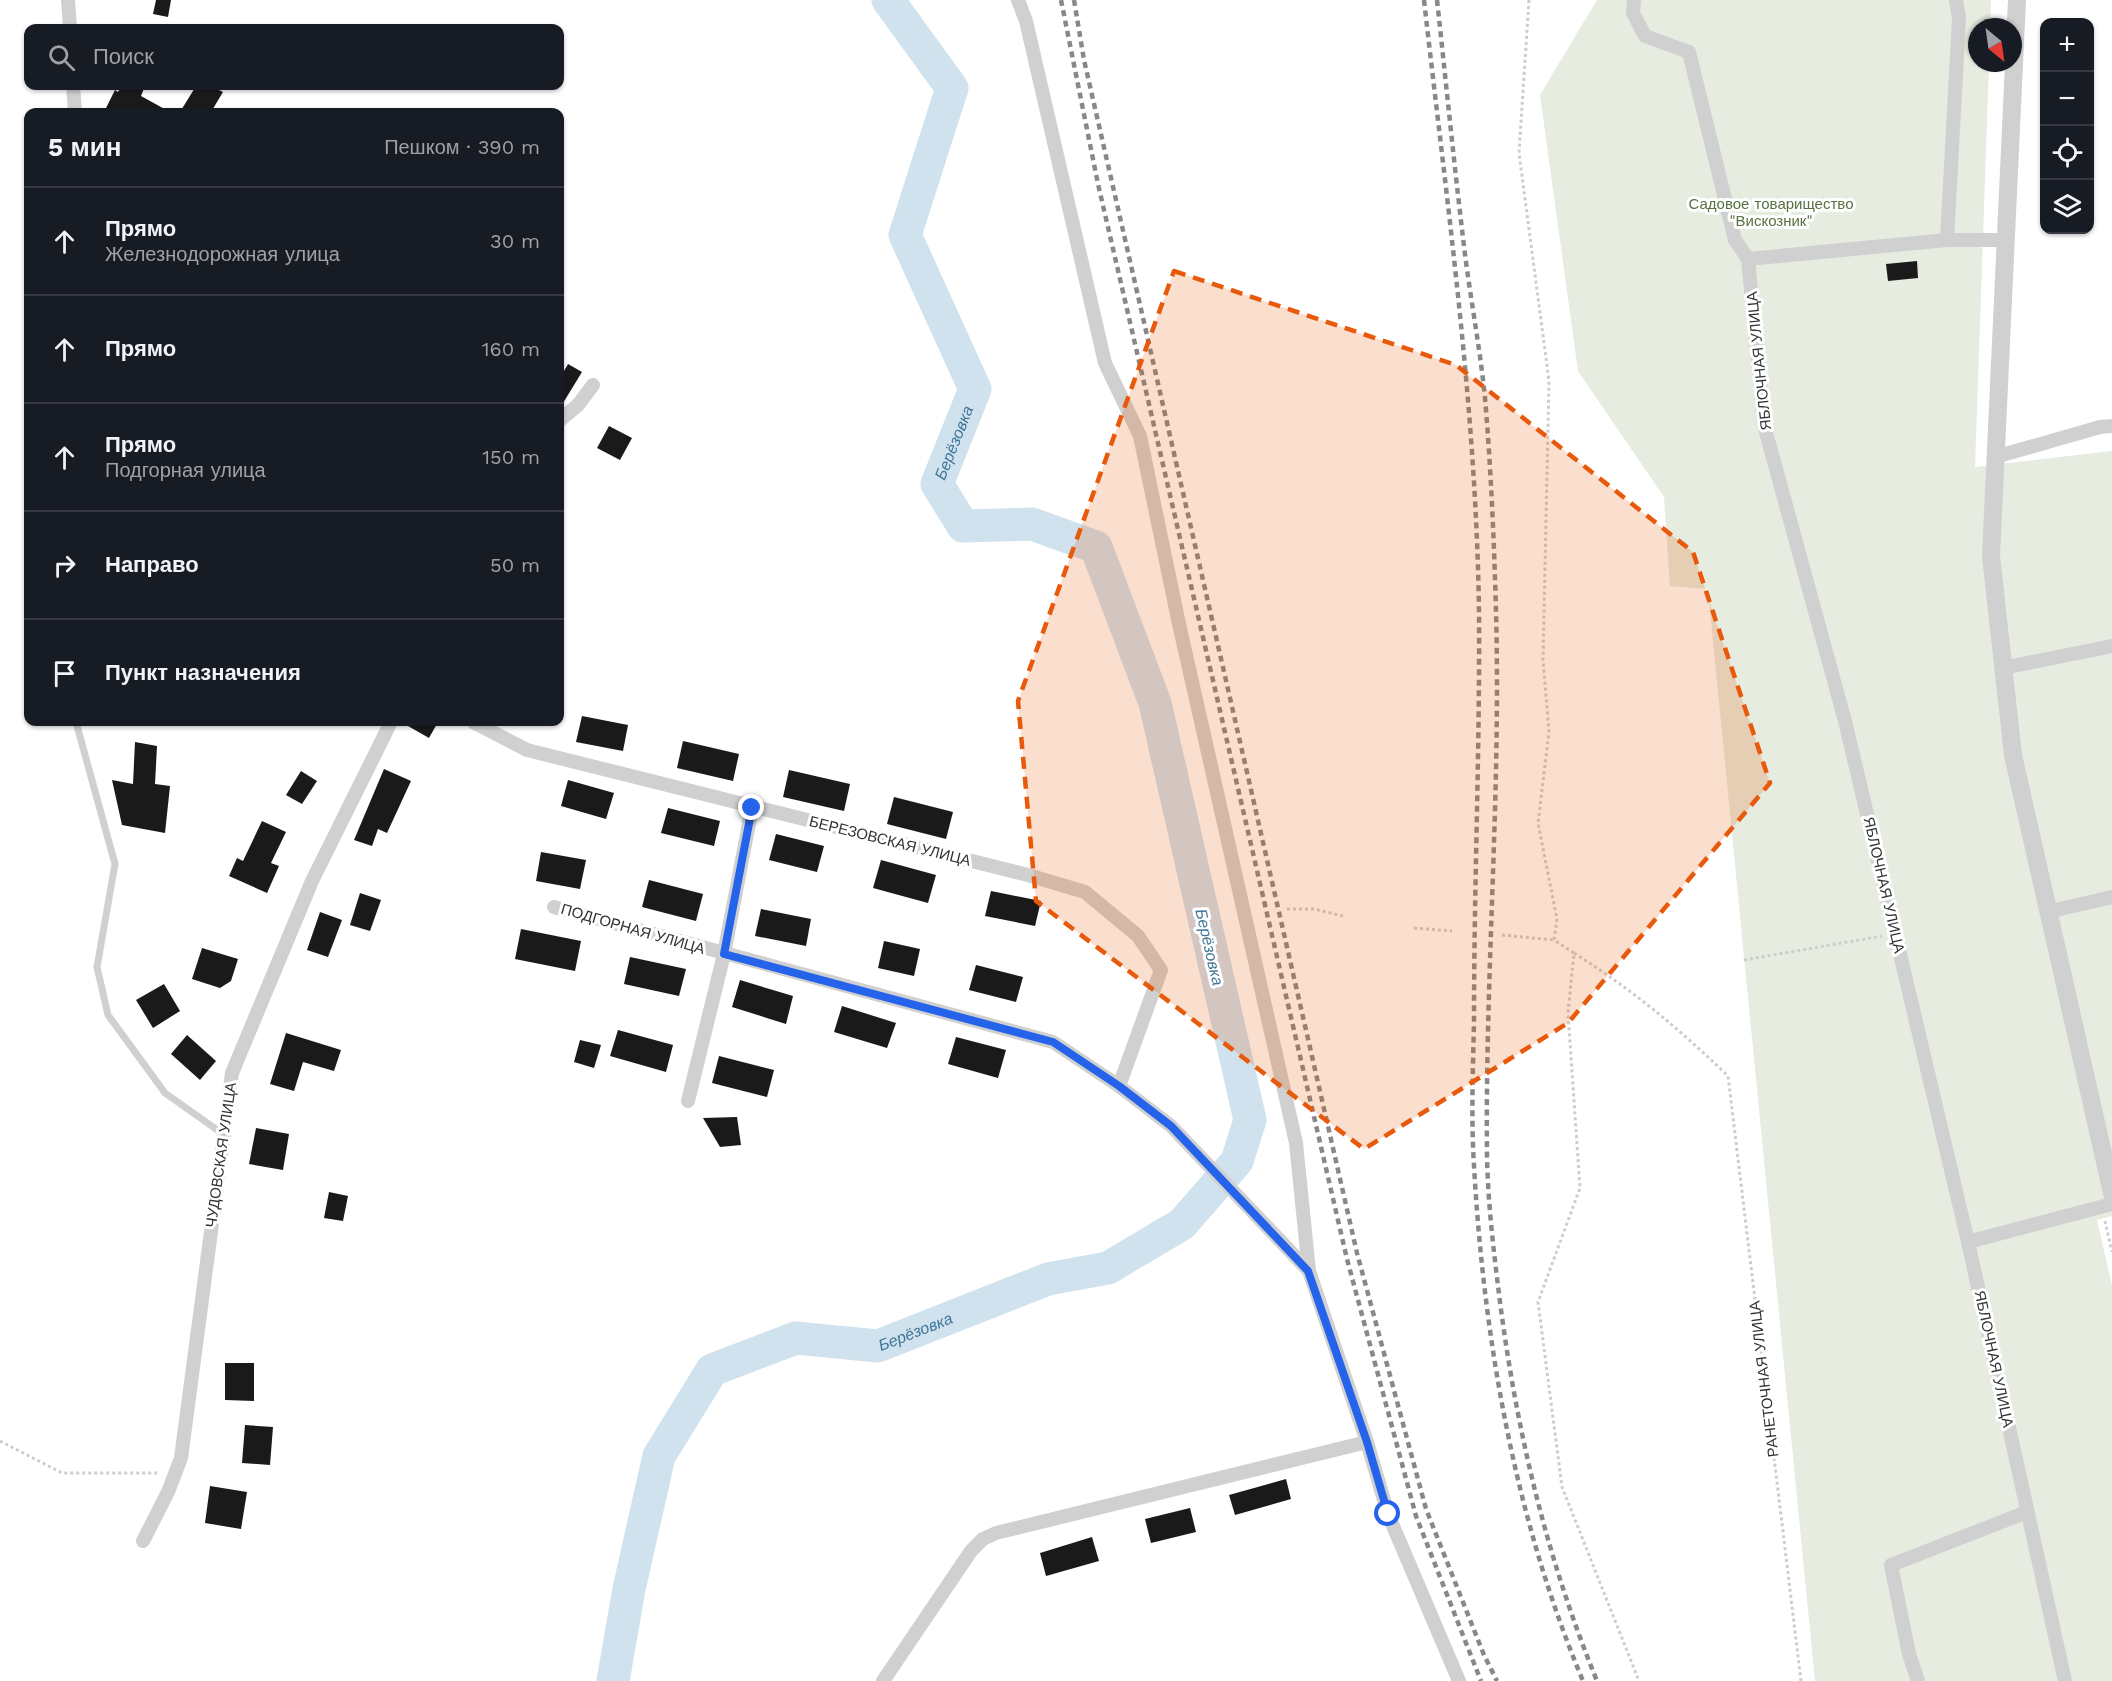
<!DOCTYPE html>
<html lang="ru">
<meta charset="utf-8">
<style>
body{margin:0;font-family:"Work Sans",sans-serif;background:#242831;color:#f1f3f6}
.controls{position:absolute;right:18px;top:18px;display:grid;overflow:hidden;border-radius:12px;box-shadow:0 2px 4px #0004}
.controls button{width:54px;height:54px;display:grid;place-items:center;padding:0;border:0;border-bottom:2px solid #363941;background:#171b24;color:#f1f3f6;font:30px sans-serif}
.compass{position:absolute;left:1968px;top:18px;width:54px;height:54px;border-radius:50%;background:#171b24;box-shadow:0 2px 4px #0004;rotate:151deg}
.stop{position:absolute;width:18px;height:18px;margin:-14px;border:4px solid #2563eb;border-radius:50%;background:#fff}
.stop.end{background:#2563eb;border-color:#fff;box-shadow:0 2px 6px #0008}
.list{margin:0;padding:0;list-style:none}
h2{display:flex;justify-content:space-between;align-items:center;height:78px;margin:0;padding:0 24px;font-size:26px}
h2 small{font-size:20px;font-weight:400;color:#9ea1a6}
.list li{display:grid;grid-template-columns:39px 1fr auto;gap:18px;align-items:center;box-sizing:border-box;height:108px;padding:0 24px;border-top:2px solid #363941}
.list b{display:block;font-size:22px;white-space:nowrap}
.list p{margin:0;font-size:20px;white-space:nowrap;color:#9ea1a6}
.list em{font-size:20px;font-style:normal;color:#9ea1a6}
.icon{flex:none;width:33px;height:33px;fill:none;stroke:currentColor;stroke-width:2;stroke-linecap:round;stroke-linejoin:round}
.map{position:relative;flex:none;width:2112px;height:1681px;overflow:hidden}
.search{position:absolute;background:#171b24;box-shadow:0 2px 4px #0004;left:24px;top:24px;width:540px;height:66px;display:flex;align-items:center;gap:15px;box-sizing:border-box;padding:0 21px;border-radius:12px;color:#9ea1a6;font-size:22px}
.panel{position:absolute;background:#171b24;box-shadow:0 2px 4px #0004;left:24px;top:108px;width:540px;height:618px;border-radius:12px}
.map>svg:first-child{display:block}
.green{fill:#e6ecdf}
.lines{fill:none;stroke-linecap:round;stroke-linejoin:round}
.river{stroke:#cfe2ee;stroke-width:33}
.building{fill:#1a1a1a}
.path{stroke:#cdcdcd;stroke-width:3;stroke-dasharray:3 3;stroke-linecap:butt}
.service{stroke:#d0d0d0;stroke-width:7}
.minor{stroke:#d0d0d0;stroke-width:14}
.tertiary{stroke:#d0d0d0;stroke-width:18}
.rail{stroke:#888;stroke-width:4.5;stroke-dasharray:6 4.5;stroke-linecap:butt}
.route{stroke:#2563eb;stroke-width:8}
.marked{fill:#e8590c;fill-opacity:0.2;stroke:#e8590c;stroke-width:4.5;stroke-dasharray:12 8;stroke-linejoin:round}
.labels{text-anchor:middle;stroke-width:6;stroke-linejoin:round;paint-order:stroke}
.park-label{font-size:15px;fill:#56703f;stroke:#fff}
.street-label{font-size:15px;fill:#333;stroke:#fff}
.water-label{font-size:16px;font-style:italic;fill:#3f7597;stroke:#fff}
</style>
<div class="map">
<svg width="2112" height="1681" viewBox="0 0 2112 1681">
<rect width="100%" height="100%" fill="#fff"/>
<!-- green -->
<polygon class="green" points="1597,0 1991,0 1990,27 1977,27 1977,63 1989,63 1975,467 2112,451 2112,1216 2097,1220 2112,1285 2112,1681 1815,1681 1708,589 1670,586 1664,497 1578,371 1540,95"/>
<g class="lines">
<!-- river -->
<path class="river" id="s1" d="M613,1681L629,1589L659,1456L712,1370L796,1338L878,1346L1048,1279L1108,1268L1182,1224L1237,1161L1250,1120L1155,703L1096,547L1032,524L963,526L937,484L975,389L905,235L952,88L888,0"/>
</g>
<!-- building -->
<g class="building">
<polygon points="156,0 171,0 168,17 153,14"/>
<polygon points="121,86 145,86 141,96 170,112 104,112 115,90 118,92"/>
<polygon points="196,86 211,86 223,92 211,112 180,112"/>
<polygon points="1917,261 1918,278 1888,281 1886,264"/>
<polygon points="568,364 582,372 560,408 560,378"/>
<polygon points="609,426 632,438 620,460 597,448"/>
<polygon points="582,716 628,725 623,751 576,742"/>
<polygon points="401,722 438,722 429,738"/>
<polygon points="683,741 739,754 733,781 677,768"/>
<polygon points="135,742 157,746 155,784 170,786 165,833 122,825 112,780 133,784"/>
<polygon points="384,769 411,781 387,833 378,829 372,846 354,840"/>
<polygon points="789,770 850,784 844,811 783,797"/>
<polygon points="301,771 317,781 302,804 286,795"/>
<polygon points="568,780 614,793 606,819 561,806"/>
<polygon points="894,797 953,812 946,839 887,824"/>
<polygon points="668,808 720,821 714,846 661,833"/>
<polygon points="262,821 286,832 271,863 279,866 267,893 229,876 237,858 243,861"/>
<polygon points="776,834 824,846 817,872 769,860"/>
<polygon points="541,852 586,860 580,889 536,881"/>
<polygon points="881,860 936,875 928,903 873,888"/>
<polygon points="649,880 703,894 696,921 642,907"/>
<polygon points="991,891 1041,901 1035,926 985,916"/>
<polygon points="360,893 381,900 370,931 350,925"/>
<polygon points="761,909 811,919 806,946 755,936"/>
<polygon points="320,912 342,920 328,957 307,950"/>
<polygon points="521,929 581,941 575,971 515,959"/>
<polygon points="884,941 920,949 914,976 878,968"/>
<polygon points="202,948 238,959 231,981 220,988 192,979"/>
<polygon points="630,957 686,969 679,996 624,984"/>
<polygon points="976,965 1023,977 1016,1002 969,990"/>
<polygon points="740,980 793,996 786,1024 732,1007"/>
<polygon points="164,984 180,1011 153,1028 136,1000"/>
<polygon points="842,1006 896,1023 887,1048 834,1032"/>
<polygon points="618,1030 673,1045 666,1072 610,1056"/>
<polygon points="286,1033 341,1050 334,1071 303,1062 294,1091 270,1084"/>
<polygon points="187,1035 216,1061 200,1080 171,1054"/>
<polygon points="956,1037 1006,1050 998,1078 948,1064"/>
<polygon points="580,1040 601,1045 594,1068 574,1062"/>
<polygon points="719,1056 774,1070 767,1097 712,1083"/>
<polygon points="737,1117 741,1145 720,1147 703,1118"/>
<polygon points="256,1128 289,1134 283,1170 249,1164"/>
<polygon points="329,1192 348,1196 343,1221 324,1218"/>
<polygon points="225,1363 254,1363 254,1401 225,1400"/>
<polygon points="245,1425 273,1427 270,1465 242,1463"/>
<polygon points="1286,1479 1291,1499 1235,1515 1229,1495"/>
<polygon points="210,1486 247,1492 241,1529 205,1523"/>
<polygon points="1190,1508 1196,1532 1151,1543 1145,1519"/>
<polygon points="1092,1537 1099,1561 1046,1576 1040,1553"/>
</g>
<g class="lines">
<!-- path -->
<g class="path">
<polyline points="1529,0 1519,153 1549,381 1543,660 1549,732 1538,823 1557,919 1554,940 1574,953 1568,1013 1580,1188 1538,1302 1562,1487 1639,1681"/>
<polyline points="1287,909 1314,909 1343,916"/>
<polyline points="1414,928 1452,931"/>
<polyline points="1502,935 1554,940"/>
<path d="M1574,953C1634,991 1677,1027 1728,1076L1801,1681"/>
<polyline points="1744,960 1882,936"/>
<polyline points="2105,1221 2112,1252"/>
<polyline points="0,1441 62,1473 159,1473"/>
</g>
<!-- service -->
<polyline class="service" points="76,722 115,864 97,967 108,1015 165,1093 223,1134"/>
<!-- minor -->
<g class="minor">
<polyline points="68,0 70,28"/>
<polyline points="1018,0 1026,21 1105,363 1140,436 1179,624 1296,1143 1309,1271 1367,1442 1388,1514 1459,1681"/>
<polyline points="1634,0 1633,13 1645,36 1689,52 1735,240 1748,259 1764,425 1845,721 1968,1242 2065,1681"/>
<polyline points="73,86 75,112"/>
<polyline points="1947,240 2005,240"/>
<polyline points="1748,259 1947,240 1959,18 1956,0"/>
<polyline points="560,420 578,405 593,385"/>
<polyline points="1995,457 2100,427 2112,426"/>
<polyline points="2003,668 2112,646"/>
<polyline points="473,722 527,750 1028,875 1085,892 1138,936 1161,970 1119,1086"/>
<polyline points="554,907 1053,1042 1119,1086 1171,1126 1309,1271"/>
<polyline points="2047,912 2112,897"/>
<polyline points="688,1101 724,954 752,808"/>
<polyline points="1968,1242 2112,1204"/>
<polyline points="143,1541 168,1492 181,1458 232,1073 312,881 391,722"/>
<polyline points="883,1681 971,1551 983,1539 996,1533 1367,1442"/>
<polyline points="1918,1681 1909,1654 1891,1565 2027,1512"/>
</g>
<!-- tertiary -->
<polyline class="tertiary" points="2017,0 1991,556 2013,755 2112,1193"/>
<!-- rail -->
<g class="rail">
<polyline points="1061,0 1098,184 1347,1259 1416,1516 1481,1681"/>
<polyline points="1074,0 1084,60 1357,1253 1426,1509 1484,1655 1497,1681"/>
<path d="M1424,0C1447,204 1476,406 1479,611C1480,748 1474,885 1474,1021C1473,1069 1471,1118 1474,1166C1484,1341 1515,1519 1583,1681"/>
<path d="M1437,0C1446,82 1454,164 1464,246C1470,297 1480,347 1485,398C1491,469 1494,540 1496,611C1501,793 1485,975 1487,1157C1488,1205 1494,1254 1500,1302C1517,1433 1547,1559 1597,1681"/>
</g>
</g>
<g class="lines">
<!-- route -->
<polyline class="route" points="752,808 724,954 1053,1042 1119,1086 1171,1126 1308,1271 1367,1442 1388,1514"/>
</g>
<!-- marked area -->
<path class="marked" d="M1174,271L1456,365L1693,552L1770,783L1568,1023L1364,1149L1036,901L1018,701Z"/>
<g class="labels">
<!-- park labels -->
<g class="park-label">
<text x="1771" y="209">Садовое товарищество<tspan x="1771" dy="17">"Вискозник"</tspan></text>
</g>
<!-- street labels -->
<g class="street-label">
<text transform="translate(1759 361) rotate(-96)" y="5">ЯБЛОЧНАЯ УЛИЦА</text>
<text transform="translate(890 841) rotate(14)" y="5">БЕРЕЗОВСКАЯ УЛИЦА</text>
<text transform="translate(1884 885) rotate(77)" y="5">ЯБЛОЧНАЯ УЛИЦА</text>
<text transform="translate(633 929) rotate(16)" y="5">ПОДГОРНАЯ УЛИЦА</text>
<text transform="translate(221 1155) rotate(-82)" y="5">ЧУДОВСКАЯ УЛИЦА</text>
<text transform="translate(1994 1359) rotate(78)" y="5">ЯБЛОЧНАЯ УЛИЦА</text>
<text transform="translate(1764 1379) rotate(-97)" y="5">РАНЕТОЧНАЯ УЛИЦА</text>
</g>
<!-- water labels -->
<g class="water-label">
<text dy="6" stroke="none"><textPath href="#s1" startOffset="1785">Берёзовка</textPath></text>
<text transform="translate(1210 947) rotate(77)" y="6">Берёзовка</text>
<text dy="6" stroke="none"><textPath href="#s1" startOffset="543">Берёзовка</textPath></text>
</g>
</g>
</svg>
<div class="controls">
<button>+</button>
<button>−</button>
<button><svg class="icon" aria-label="locate" viewBox="0 0 24 24"><circle cx="12" cy="12" r="6"/><path d="M12 2v4M12 18v4M2 12h4M18 12h4"/></svg></button>
<button><svg class="icon" aria-label="layers" viewBox="0 0 24 24"><path d="M12 4l9 5-9 5-9-5zM3 14l9 5 9-5"/></svg></button>
</div>
<svg class="compass" viewBox="-18 -18 36 36"><path d="M0-13l5 13h-10z" fill="#e53935"/><path d="M0 13l5-13h-10z" fill="#9ea1a6"/></svg>
<div class="stop" style="left:1388px;top:1514px"></div>
<div class="stop end" style="left:752px;top:808px"></div>
<div class="search"><svg class="icon" aria-label="search" viewBox="0 0 24 24"><circle cx="10" cy="10" r="6"/><path d="M15 15l6 6"/></svg>Поиск</div>
<section class="panel">
<h2>5 мин<small>Пешком · 390 m</small></h2>
<ul class="list">
<li><svg class="icon" aria-label="ahead" viewBox="0 0 24 24"><path d="M12 20V5M6 11l6-6 6 6"/></svg><div><b>Прямо</b><p>Железнодорожная улица</p></div><em>30 m</em></li>
<li><svg class="icon" aria-label="ahead" viewBox="0 0 24 24"><path d="M12 20V5M6 11l6-6 6 6"/></svg><div><b>Прямо</b></div><em>160 m</em></li>
<li><svg class="icon" aria-label="ahead" viewBox="0 0 24 24"><path d="M12 20V5M6 11l6-6 6 6"/></svg><div><b>Прямо</b><p>Подгорная улица</p></div><em>150 m</em></li>
<li><svg class="icon" aria-label="right" viewBox="0 0 24 24"><path d="M7 20v-9h11M14 6l5 5-5 5"/></svg><div><b>Направо</b></div><em>50 m</em></li>
<li><svg class="icon" aria-label="arrive" viewBox="0 0 24 24"><path d="M6 21V4h12l-3 4 3 4H6"/></svg><div><b>Пункт назначения</b></div></li>
</ul>
</section>
</div>
